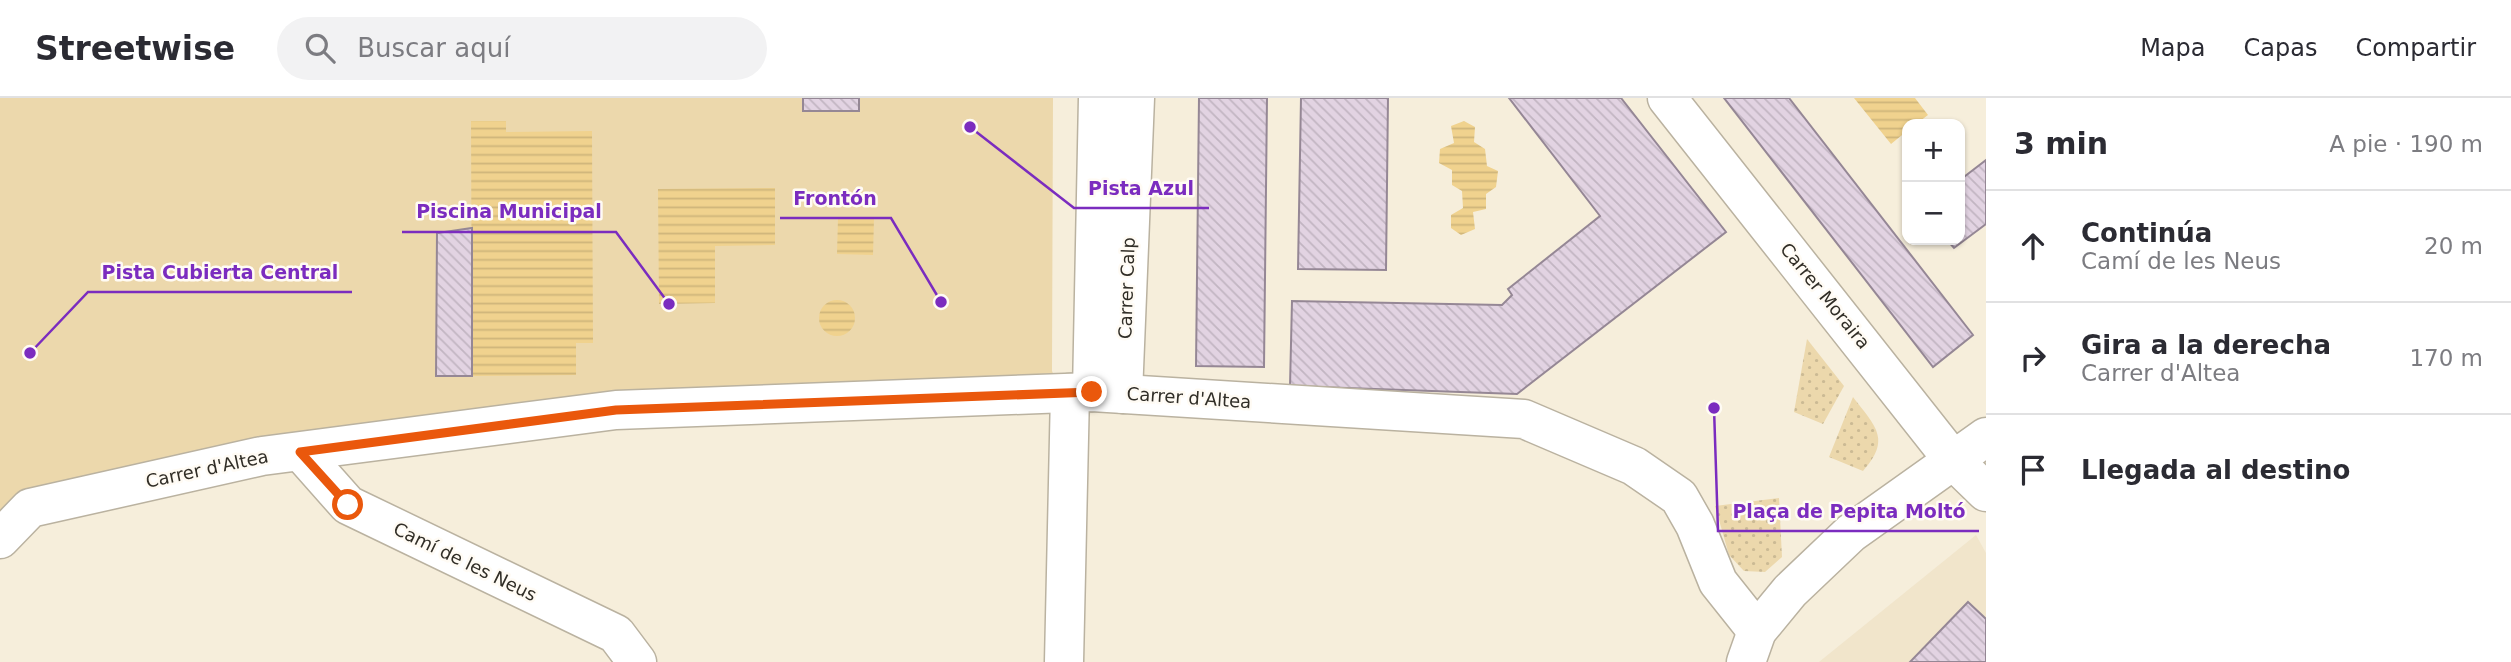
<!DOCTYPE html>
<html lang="es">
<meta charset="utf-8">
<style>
body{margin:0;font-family:"DejaVu Sans",sans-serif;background:#f2f2f3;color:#2b2b33}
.controls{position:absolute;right:21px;top:21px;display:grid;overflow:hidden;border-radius:14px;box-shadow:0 2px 5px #0004}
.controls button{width:63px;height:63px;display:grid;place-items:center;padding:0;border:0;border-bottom:2px solid #e1e1e2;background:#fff;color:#2b2b33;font:35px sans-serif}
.stop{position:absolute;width:21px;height:21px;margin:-16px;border:5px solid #ea580c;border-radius:50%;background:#fff}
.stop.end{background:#ea580c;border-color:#fff;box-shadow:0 2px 7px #0008}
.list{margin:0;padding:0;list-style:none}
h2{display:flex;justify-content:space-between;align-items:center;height:91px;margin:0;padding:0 28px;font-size:30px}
h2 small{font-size:23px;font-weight:400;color:#7c7c81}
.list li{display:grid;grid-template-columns:46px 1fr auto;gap:21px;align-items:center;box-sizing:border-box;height:112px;padding:0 28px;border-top:2px solid #e1e1e2}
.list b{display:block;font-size:26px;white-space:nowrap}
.list p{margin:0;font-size:23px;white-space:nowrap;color:#7c7c81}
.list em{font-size:23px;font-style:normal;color:#7c7c81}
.icon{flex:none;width:38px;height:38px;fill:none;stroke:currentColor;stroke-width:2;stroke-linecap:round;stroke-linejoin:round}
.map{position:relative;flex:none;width:1986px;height:564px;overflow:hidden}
header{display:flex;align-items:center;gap:42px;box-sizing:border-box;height:98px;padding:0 35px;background:#fff;border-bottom:2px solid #e1e1e2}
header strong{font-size:33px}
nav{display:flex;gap:38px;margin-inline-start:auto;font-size:24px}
.search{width:490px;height:63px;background:#f2f2f3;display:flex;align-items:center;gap:18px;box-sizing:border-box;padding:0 24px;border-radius:38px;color:#7c7c81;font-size:26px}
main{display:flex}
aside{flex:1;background:#fff}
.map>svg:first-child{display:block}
.built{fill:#f1e5cb}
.grass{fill:url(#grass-dots)}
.pitch{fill:#ecd8ac}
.water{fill:url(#water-rules)}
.building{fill:url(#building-back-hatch);stroke:#958795;stroke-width:2}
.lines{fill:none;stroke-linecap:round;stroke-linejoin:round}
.minor-casing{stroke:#bab2a0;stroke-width:41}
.minor{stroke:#fff;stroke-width:38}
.route{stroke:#ea580c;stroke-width:9}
.labels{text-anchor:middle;stroke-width:5;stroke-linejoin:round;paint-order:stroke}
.street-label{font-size:18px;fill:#312e27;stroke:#fffbf4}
.leader{fill:none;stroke:#7b2cbf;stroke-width:2.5}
.callout-dot{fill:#7b2cbf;stroke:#fffbf4;stroke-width:2.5}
.callout-label{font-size:19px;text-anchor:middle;font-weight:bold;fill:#7b2cbf;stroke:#fffbf4;stroke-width:5;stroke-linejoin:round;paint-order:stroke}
</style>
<header>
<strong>Streetwise</strong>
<div class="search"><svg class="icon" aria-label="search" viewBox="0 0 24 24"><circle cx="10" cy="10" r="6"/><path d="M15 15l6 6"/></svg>Buscar aquí</div>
<nav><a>Mapa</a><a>Capas</a><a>Compartir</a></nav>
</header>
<main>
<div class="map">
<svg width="1986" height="564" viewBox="0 0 1986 564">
<defs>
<pattern id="grass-dots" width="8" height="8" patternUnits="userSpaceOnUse" patternTransform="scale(1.75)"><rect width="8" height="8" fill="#ecd8ac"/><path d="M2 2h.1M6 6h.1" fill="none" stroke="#cbba94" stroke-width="1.8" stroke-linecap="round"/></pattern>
<pattern id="water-rules" width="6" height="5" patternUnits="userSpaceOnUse" patternTransform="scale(1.75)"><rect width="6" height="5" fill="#f0d28e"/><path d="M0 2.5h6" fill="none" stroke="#ceb57a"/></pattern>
<pattern id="building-back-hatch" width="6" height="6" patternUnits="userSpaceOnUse" patternTransform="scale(1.75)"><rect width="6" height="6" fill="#e2d3e2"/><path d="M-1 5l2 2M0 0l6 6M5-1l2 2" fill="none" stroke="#c2b5c2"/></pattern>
</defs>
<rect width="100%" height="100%" fill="#f6eedb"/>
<!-- built -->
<polygon class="built" points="1976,437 1986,455 1986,564 1819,564"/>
<!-- grass -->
<g class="grass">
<polygon points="1807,241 1844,288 1823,326 1794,314"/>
<path d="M1853,299C1875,328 1892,341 1863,373L1829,359Z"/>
<polygon points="1779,400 1782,459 1765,474 1744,473 1729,457 1715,408"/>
</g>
<!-- pitch -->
<polygon class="pitch" points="0,0 1053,0 1052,273 1056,283 616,312 30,410 0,441"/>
<!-- water -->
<g class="water">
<polygon points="1854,0 1915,0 1928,17 1916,26 1907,26 1907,33 1891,46"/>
<polygon points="471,23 506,23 506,34 592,33 593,245 576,245 576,277 472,278"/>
<polygon points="1464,23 1475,29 1474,44 1485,51 1487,68 1498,73 1496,89 1486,96 1486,111 1473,114 1475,131 1461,137 1451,130 1451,117 1463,110 1462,93 1452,87 1452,72 1439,65 1440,51 1454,45 1451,28"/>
<polygon points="775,90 775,147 715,148 715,205 659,206 658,91"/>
<polygon points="838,120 874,120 873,157 837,156"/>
<circle cx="837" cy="220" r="18"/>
</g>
<!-- building -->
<g class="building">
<rect x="803" y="0" width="56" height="13"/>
<polygon points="1199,0 1267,0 1264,269 1196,268"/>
<polygon points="1301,0 1388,0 1386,172 1298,171"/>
<polygon points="1509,0 1621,0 1726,134 1517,296 1290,288 1292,203 1502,207 1512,197 1508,191 1600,118"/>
<polygon points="1724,0 1789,0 1973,237 1933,269"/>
<polygon points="1986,62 1986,126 1954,150 1947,142 1960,142 1960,82"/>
<polygon points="472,130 472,278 436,278 437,135"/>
<polygon points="1968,504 1986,521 1986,564 1910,564"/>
</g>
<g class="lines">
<defs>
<g id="minor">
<polyline points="1667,0 1953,362 1986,394"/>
<polyline points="1092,294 1098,0"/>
<polyline points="1123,296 1135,0"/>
<polyline points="301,354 348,407 616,536 637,564"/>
<polyline points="0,441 30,410 262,358 616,312 1092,294 1524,321 1634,368 1679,399 1695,427 1718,484 1757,533"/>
<polyline points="1064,564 1070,295"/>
<polyline points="1746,564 1757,533 1790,493 1851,435 1986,339"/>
</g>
</defs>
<!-- minor casing -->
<use href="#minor" class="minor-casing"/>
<!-- minor -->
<use href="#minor" class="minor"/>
</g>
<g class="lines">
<!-- route -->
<polyline class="route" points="348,407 300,354 616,312 1092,294"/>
</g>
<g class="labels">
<!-- street labels -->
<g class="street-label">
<text transform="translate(1127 190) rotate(-88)" y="6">Carrer Calp</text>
<text transform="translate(1825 198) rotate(51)" y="6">Carrer Moraira</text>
<text transform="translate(1189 300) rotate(4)" y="6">Carrer d'Altea</text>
<text transform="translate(207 371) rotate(-12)" y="6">Carrer d'Altea</text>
<text transform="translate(465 464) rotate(26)" y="6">Camí de les Neus</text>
</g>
</g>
<!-- callouts -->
<path class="leader" d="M970 29L1074 110H1209M941 204L891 120H780M669 206L616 134H402M30 255L88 194H352M1714 310L1718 433H1979"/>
<g class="callout-dot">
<circle cx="970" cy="29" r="7"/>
<circle cx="941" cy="204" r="7"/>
<circle cx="669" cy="206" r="7"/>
<circle cx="30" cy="255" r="7"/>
<circle cx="1714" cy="310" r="7"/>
</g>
<g class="callout-label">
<text x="1141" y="97">Pista Azul</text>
<text x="835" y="107">Frontón</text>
<text x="509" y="120">Piscina Municipal</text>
<text x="220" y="181">Pista Cubierta Central</text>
<text x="1849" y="420">Plaça de Pepita Moltó</text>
</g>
</svg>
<div class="controls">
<button>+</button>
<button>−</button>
</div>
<div class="stop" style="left:348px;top:407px"></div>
<div class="stop end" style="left:1092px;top:294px"></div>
</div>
<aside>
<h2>3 min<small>A pie · 190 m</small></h2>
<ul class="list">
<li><svg class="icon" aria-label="ahead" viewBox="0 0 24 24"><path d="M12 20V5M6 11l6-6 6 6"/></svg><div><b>Continúa</b><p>Camí de les Neus</p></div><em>20 m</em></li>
<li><svg class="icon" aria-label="right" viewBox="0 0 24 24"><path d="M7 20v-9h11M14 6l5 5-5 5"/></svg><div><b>Gira a la derecha</b><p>Carrer d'Altea</p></div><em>170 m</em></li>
<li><svg class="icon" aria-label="arrive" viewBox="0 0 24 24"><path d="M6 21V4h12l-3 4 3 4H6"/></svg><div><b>Llegada al destino</b></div></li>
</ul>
</aside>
</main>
